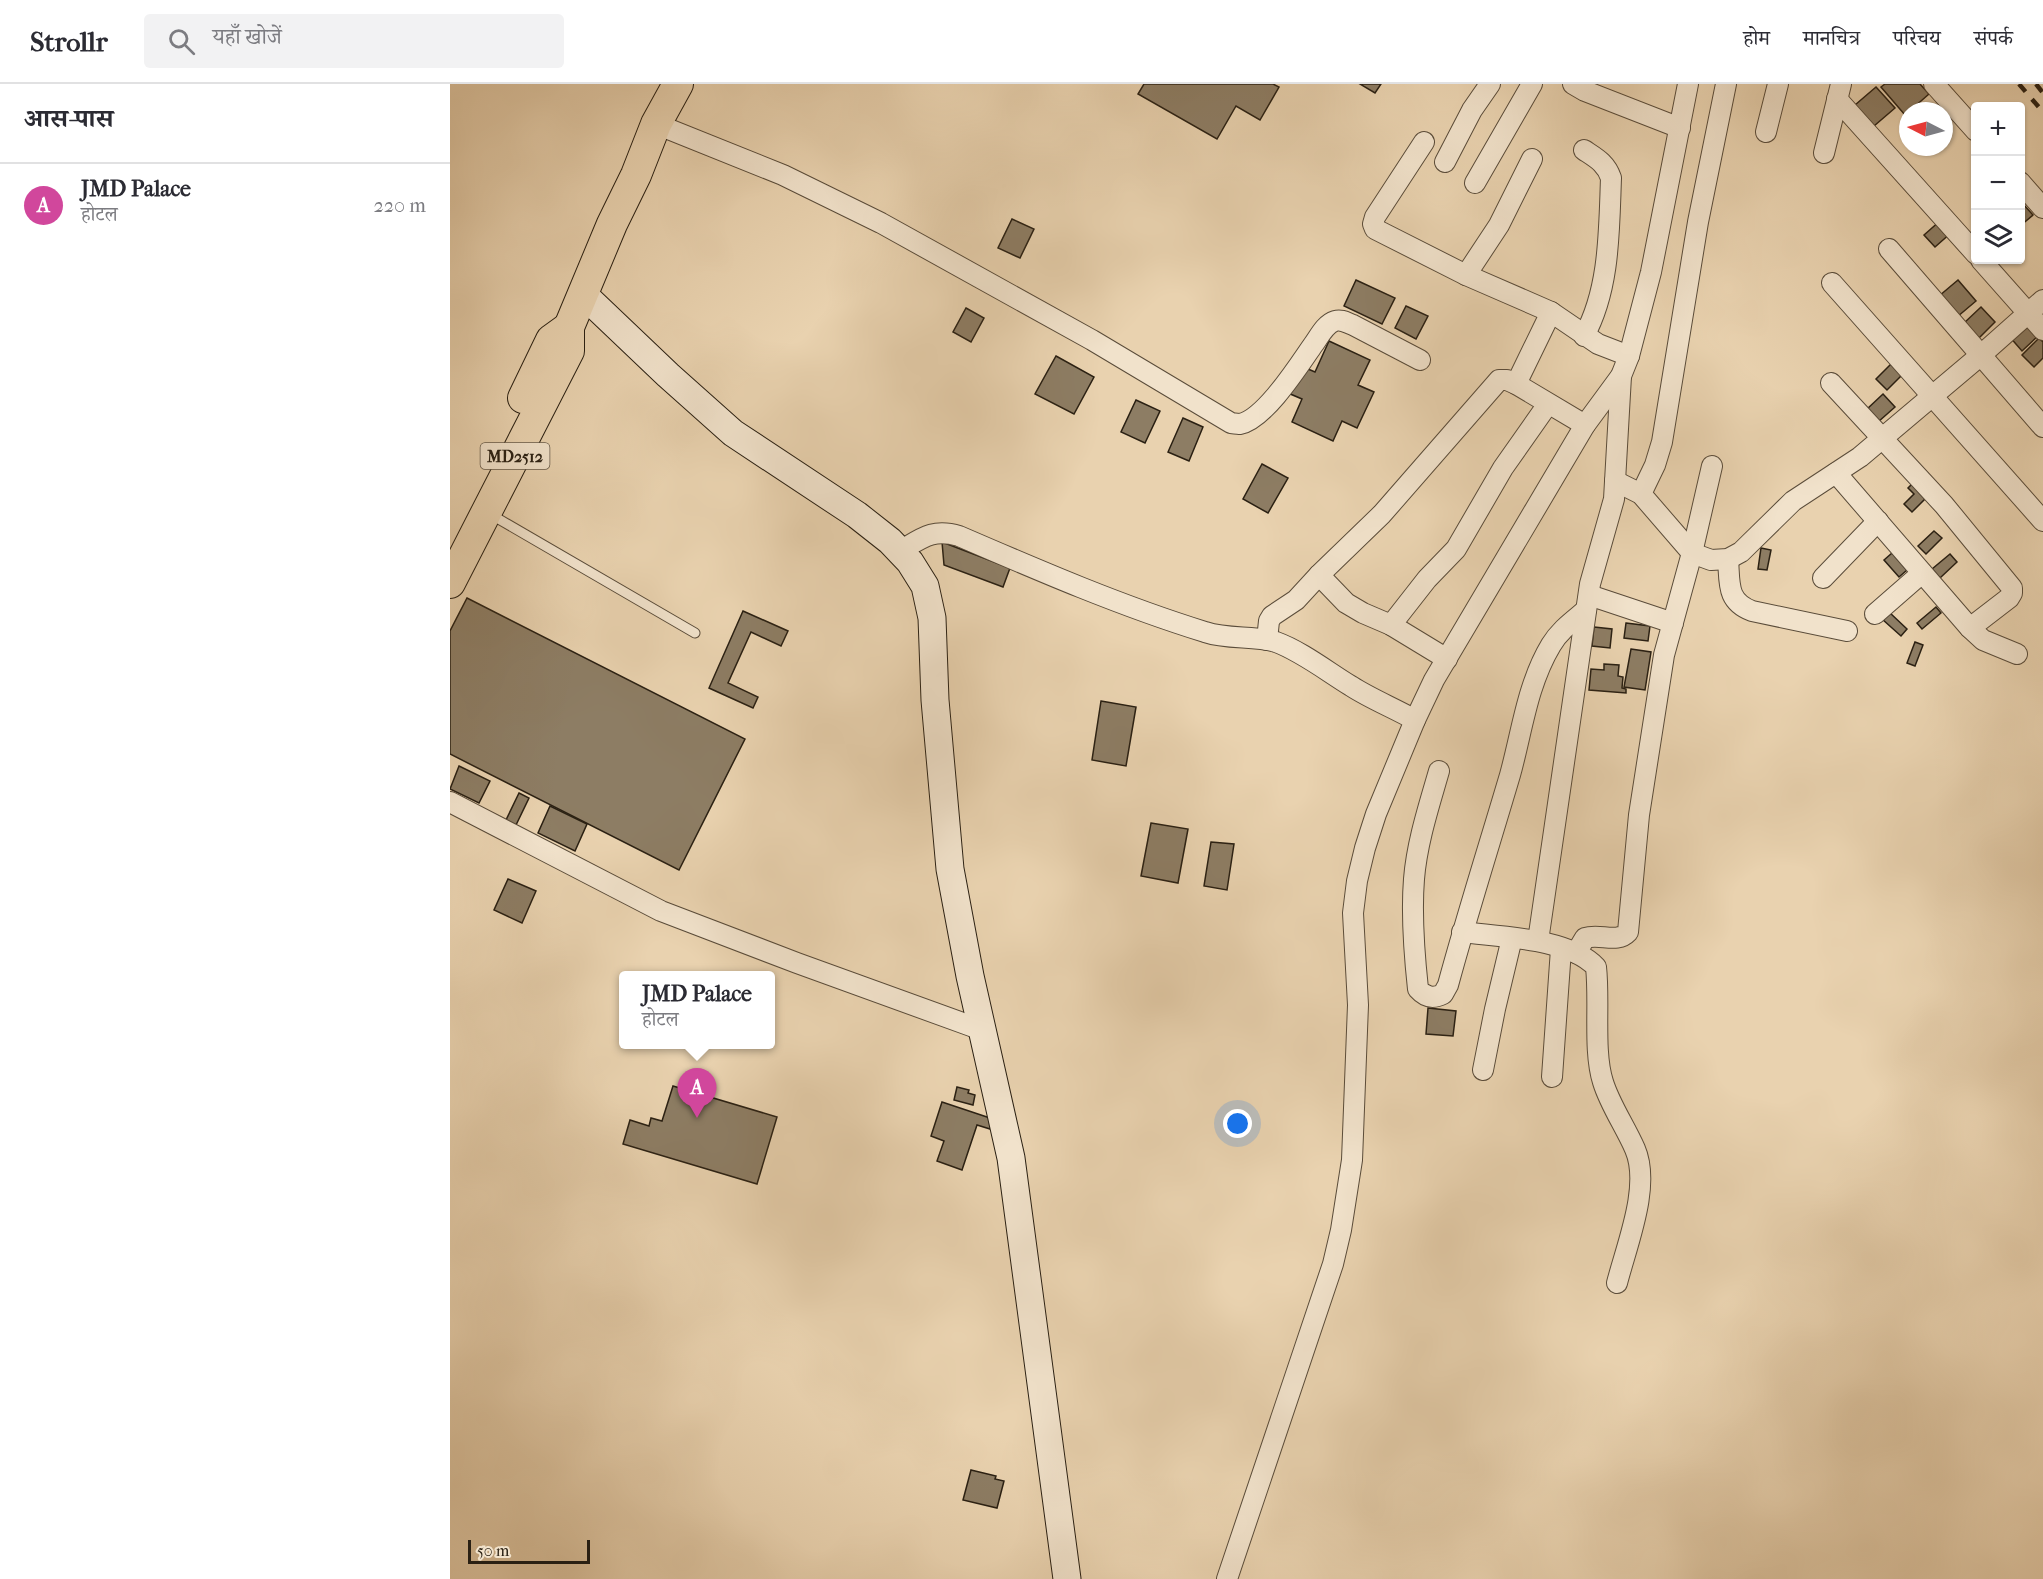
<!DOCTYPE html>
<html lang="hi">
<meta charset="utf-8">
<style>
body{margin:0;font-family:"IM FELL French Canon","Noto Serif Devanagari",serif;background:#f2f2f3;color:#2b2b33}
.controls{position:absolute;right:18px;top:18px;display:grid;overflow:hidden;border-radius:6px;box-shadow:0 2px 4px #0004}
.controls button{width:54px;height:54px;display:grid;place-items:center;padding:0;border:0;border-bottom:2px solid #e1e1e2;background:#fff;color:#2b2b33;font:30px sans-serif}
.compass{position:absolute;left:1449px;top:18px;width:54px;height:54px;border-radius:50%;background:#fff;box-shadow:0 2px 4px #0004;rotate:276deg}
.scale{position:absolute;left:18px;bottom:15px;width:122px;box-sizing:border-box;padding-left:6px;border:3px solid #2a2013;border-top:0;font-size:16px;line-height:21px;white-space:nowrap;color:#2a2013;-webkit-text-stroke:4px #f1e2cb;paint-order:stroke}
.you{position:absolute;left:788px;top:1040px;width:21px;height:21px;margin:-15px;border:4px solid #fff;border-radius:50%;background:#1a73e8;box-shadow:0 0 0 9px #1a73e833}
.badge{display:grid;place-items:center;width:39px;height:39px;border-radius:50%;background:#db2777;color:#fff;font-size:20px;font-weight:700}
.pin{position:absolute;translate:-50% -50px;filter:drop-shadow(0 2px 3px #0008)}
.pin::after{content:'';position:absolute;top:32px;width:21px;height:18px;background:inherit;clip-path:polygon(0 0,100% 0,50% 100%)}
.popup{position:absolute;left:169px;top:887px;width:156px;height:78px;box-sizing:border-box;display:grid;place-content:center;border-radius:6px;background:#fff;filter:drop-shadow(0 2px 4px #0005);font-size:20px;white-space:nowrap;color:#7c7c81}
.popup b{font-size:22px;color:#2b2b33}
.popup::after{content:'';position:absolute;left:50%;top:100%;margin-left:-12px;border:12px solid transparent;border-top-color:#fff}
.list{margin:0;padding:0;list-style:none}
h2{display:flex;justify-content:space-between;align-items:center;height:78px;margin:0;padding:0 24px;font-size:26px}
h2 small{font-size:20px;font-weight:400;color:#7c7c81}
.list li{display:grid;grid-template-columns:39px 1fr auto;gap:18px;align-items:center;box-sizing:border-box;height:84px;padding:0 24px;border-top:2px solid #e1e1e2}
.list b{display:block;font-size:22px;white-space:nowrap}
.list p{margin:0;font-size:20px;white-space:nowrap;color:#7c7c81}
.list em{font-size:20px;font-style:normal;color:#7c7c81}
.icon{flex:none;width:33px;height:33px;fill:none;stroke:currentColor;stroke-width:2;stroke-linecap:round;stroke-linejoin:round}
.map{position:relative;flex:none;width:1593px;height:1495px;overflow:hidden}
header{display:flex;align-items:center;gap:36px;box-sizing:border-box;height:84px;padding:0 30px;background:#fff;border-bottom:2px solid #e1e1e2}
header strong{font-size:28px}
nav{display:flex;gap:33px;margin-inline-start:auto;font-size:21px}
.search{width:420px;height:54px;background:#f2f2f3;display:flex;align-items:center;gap:15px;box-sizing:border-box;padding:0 21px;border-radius:6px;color:#7c7c81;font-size:22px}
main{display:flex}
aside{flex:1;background:#fff}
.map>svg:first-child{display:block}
.building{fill:#8d7d64;stroke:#2a2013;stroke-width:1.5}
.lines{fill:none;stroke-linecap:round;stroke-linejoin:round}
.lane-casing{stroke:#5a4c3a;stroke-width:11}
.street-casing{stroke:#5a4c3a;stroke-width:22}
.secondary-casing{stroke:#2a2013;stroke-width:29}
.primary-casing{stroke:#2a2013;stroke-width:32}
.lane{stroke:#f1e2cb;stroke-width:9}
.street{stroke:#f1e2cb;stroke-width:20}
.secondary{stroke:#f1e2cb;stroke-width:27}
.primary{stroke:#e9d2af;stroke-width:30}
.rail{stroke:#2a2013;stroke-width:4.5;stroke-dasharray:10 10;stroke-linecap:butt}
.labels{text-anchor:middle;stroke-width:4.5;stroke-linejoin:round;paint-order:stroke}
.shield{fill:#f1e2cb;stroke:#665a4a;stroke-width:1.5}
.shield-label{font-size:16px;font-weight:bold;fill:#2a2013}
</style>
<header>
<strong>Strollr</strong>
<div class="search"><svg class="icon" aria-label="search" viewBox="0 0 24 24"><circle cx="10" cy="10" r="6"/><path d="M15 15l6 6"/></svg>यहाँ खोजें</div>
<nav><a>होम</a><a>मानचित्र</a><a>परिचय</a><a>संपर्क</a></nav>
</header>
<main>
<aside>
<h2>आस-पास<small></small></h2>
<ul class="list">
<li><span class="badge" style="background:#d1479c">A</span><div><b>JMD Palace</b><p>होटल</p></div><em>220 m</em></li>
</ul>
</aside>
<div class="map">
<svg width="1593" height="1495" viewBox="0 0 1593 1495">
<rect width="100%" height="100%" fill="#e9d2af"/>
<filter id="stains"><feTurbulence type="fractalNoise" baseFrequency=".00333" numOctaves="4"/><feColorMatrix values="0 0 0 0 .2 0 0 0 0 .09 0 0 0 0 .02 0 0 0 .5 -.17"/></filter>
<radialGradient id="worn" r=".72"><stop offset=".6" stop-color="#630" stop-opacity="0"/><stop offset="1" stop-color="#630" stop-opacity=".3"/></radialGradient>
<!-- building -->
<g class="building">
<polygon points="694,0 823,0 829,3 810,36 786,22 767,55 688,10"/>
<polygon points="910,0 931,0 925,9"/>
<polygon points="1435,0 1470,0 1479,10 1455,31 1431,3"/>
<polygon points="1426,3 1445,24 1424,42 1405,21"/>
<polygon points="1573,120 1583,131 1570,142 1570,122"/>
<polygon points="562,135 584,145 570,174 548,164"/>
<polygon points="1491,136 1502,148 1485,163 1474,151"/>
<polygon points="906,196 945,214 932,240 894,222"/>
<polygon points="1508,196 1526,217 1507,233 1489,212"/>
<polygon points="956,222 978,232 966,255 945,244"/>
<polygon points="1531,223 1545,238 1528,255 1513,240"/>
<polygon points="516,224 534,234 521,258 503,248"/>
<polygon points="1575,237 1589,251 1572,267 1559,252"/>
<polygon points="1589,254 1593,258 1593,274 1584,283 1572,271"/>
<polygon points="879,257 920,276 908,301 924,308 907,344 892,337 883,357 842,338 852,315 838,309 851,282 865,288"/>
<polygon points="606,272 644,293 624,330 585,310"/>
<polygon points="1445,276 1456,287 1437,306 1426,295"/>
<polygon points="1433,310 1445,323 1428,338 1416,326"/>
<polygon points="686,316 710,327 695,359 671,348"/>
<polygon points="733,334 753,343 739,377 718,368"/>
<polygon points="812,380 838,394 818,429 793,415"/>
<polygon points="1466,396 1480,410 1462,428 1454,420 1464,410 1458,404"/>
<polygon points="1484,447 1492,454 1476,470 1468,462"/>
<polygon points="492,458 560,484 553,503 494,481"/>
<polygon points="1311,464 1321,466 1317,486 1308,485"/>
<polygon points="1442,469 1457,486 1449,493 1434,476"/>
<polygon points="1500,470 1507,478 1490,494 1482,485"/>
<polygon points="17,514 295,655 229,786 0,670 0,547"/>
<polygon points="1486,523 1491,529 1472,545 1467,539"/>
<polygon points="293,527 338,547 331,562 301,548 278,599 308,613 303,624 259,604"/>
<polygon points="1439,528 1457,545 1451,552 1432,535"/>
<polygon points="1176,539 1200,542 1198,557 1174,554"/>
<polygon points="1144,543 1162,545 1160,564 1142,562"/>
<polygon points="1465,558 1473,561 1465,582 1457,579"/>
<polygon points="1181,565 1201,568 1195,606 1174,603"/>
<polygon points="1154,580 1169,581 1168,592 1173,593 1172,604 1176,605 1176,609 1139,606 1141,585 1154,586"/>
<polygon points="651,617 686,623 676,682 642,676"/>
<polygon points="9,682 40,697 29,719 0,705"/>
<polygon points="69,709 79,714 66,741 56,736"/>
<polygon points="100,722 137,740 125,767 88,749"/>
<polygon points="701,739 738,745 728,799 691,792"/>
<polygon points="761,758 784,760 777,806 754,802"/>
<polygon points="58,795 86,807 72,839 44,826"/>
<polygon points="978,924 1006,927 1003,952 976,950"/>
<polygon points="223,1002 327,1033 307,1100 173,1060 180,1036 199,1042 201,1034 212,1037"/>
<polygon points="507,1003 519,1006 518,1009 525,1011 523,1021 504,1016"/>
<polygon points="492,1018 543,1035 540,1045 527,1041 512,1086 487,1077 494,1057 481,1052"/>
<polygon points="521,1386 546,1392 545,1395 554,1397 547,1424 513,1416"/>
</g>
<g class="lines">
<defs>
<polyline id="lane" points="40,430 245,549"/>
<g id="street">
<polyline points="1123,0 1135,7 1230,44"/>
<polyline points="1484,0 1526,47"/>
<polyline points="1387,15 1526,170"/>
<path d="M206,40L333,91L431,139L642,256L781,339C781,339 789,340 790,340C815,335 849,281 863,261C869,253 875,240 885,237C892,235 897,239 903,241L970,276"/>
<polyline points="1316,48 1328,0"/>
<polyline points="974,58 925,133 923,140 925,145 1016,191 1101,228 1148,260 1179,272"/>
<polyline points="1374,69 1391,0"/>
<polyline points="995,78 1022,26 1040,0"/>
<polyline points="1570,98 1593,124"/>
<polyline points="1025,99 1082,0"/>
<polyline points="1439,165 1593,343"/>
<polyline points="1531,176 1593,246"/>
<polyline points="1016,191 1049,141 1082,75"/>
<polyline points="1382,199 1593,437"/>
<path d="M1134,252C1160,205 1159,146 1161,94C1156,79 1146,74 1134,66"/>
<polyline points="1381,299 1494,421 1562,504 1562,509 1559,514 1520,544"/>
<polyline points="1066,300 1101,228"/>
<polyline points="1386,389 1520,544 1533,556 1567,570"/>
<polyline points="1165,397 1191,410 1242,469 1261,476 1278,475 1291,468 1343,417 1410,373 1531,271 1593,216"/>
<polyline points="1191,410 1205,381 1212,358 1248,138 1276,0"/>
<path d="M450,467C472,454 483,444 509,452C590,487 671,522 755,548C778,556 805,551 826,558C851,567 878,588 901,602C921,615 944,624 965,636"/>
<path d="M1278,475C1280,499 1276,517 1302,527L1397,547"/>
<polyline points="869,491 896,519 913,529 941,541 997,575"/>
<polyline points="1373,494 1428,437"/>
<polyline points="1139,511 1223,539"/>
<polyline points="1425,530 1472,489"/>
<polyline points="941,541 977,495 1006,465 1053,384 1098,320"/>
<polyline points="817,556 819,537 822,532 846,516 869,491 932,430 1049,296 1057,296 1066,300 1135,341"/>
<path d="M989,687C979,722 967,758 964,795C961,832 964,868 968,905C975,913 983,915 993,910L998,901C1017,831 1039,762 1060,691C1072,648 1077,601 1101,561C1110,546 1123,537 1136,526"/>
<polyline points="0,718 211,827 347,879 532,946"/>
<path d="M1012,848C1050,853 1119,854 1146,883C1150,918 1143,967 1153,998C1160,1021 1175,1042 1185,1065C1201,1102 1177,1160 1167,1199"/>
<polyline points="1088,857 1140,500 1164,415 1171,292"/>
<path d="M1126,869L1135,854C1150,849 1167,860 1178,848L1189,731L1214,571L1242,469L1262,382"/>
<polyline points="1033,986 1045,925 1062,854"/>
<polyline points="1102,993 1111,865"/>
<polyline points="777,1495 883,1180 891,1146 902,1076 908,921 903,829 907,797 915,764 926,730 965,636 984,596 1135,341 1171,292 1179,272 1201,188 1238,0"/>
</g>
<polyline id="secondary" points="134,211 218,291 283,349 407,431 440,457 460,478 475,502 482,534 485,616 500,785 520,892 561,1074 617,1495"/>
<g id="primary">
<polyline points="73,314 101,256 119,243"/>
<polyline points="0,499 119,267 119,243 162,140 186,91 206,40 228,0"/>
</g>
</defs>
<!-- lane casing -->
<use href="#lane" class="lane-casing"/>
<!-- street casing -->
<use href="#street" class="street-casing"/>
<!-- secondary casing -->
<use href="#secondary" class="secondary-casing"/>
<!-- primary casing -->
<use href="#primary" class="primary-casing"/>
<!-- lane -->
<use href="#lane" class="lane"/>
<!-- street -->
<use href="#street" class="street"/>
<!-- secondary -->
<use href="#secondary" class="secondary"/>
<!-- primary -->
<use href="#primary" class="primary"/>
<!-- rail -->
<g class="rail">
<polyline points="1569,0 1593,28"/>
<polyline points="1586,0 1593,9"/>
</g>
</g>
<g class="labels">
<!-- shield labels -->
<rect class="shield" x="30.5" y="359" width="69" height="26" rx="4.5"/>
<g class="shield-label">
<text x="65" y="378">MD2512</text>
</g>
</g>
<rect width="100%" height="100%" filter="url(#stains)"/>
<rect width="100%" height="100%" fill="url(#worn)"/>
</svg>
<div class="controls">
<button>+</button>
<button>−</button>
<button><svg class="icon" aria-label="layers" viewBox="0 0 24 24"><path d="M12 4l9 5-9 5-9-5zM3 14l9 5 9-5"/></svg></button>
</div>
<svg class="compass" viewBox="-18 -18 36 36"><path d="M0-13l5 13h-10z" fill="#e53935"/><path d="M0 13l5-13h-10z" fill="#7c7c81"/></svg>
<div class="scale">50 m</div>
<div class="you"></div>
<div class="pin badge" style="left:247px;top:1034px;background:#d1479c">A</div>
<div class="popup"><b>JMD Palace</b>होटल</div>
</div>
</main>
